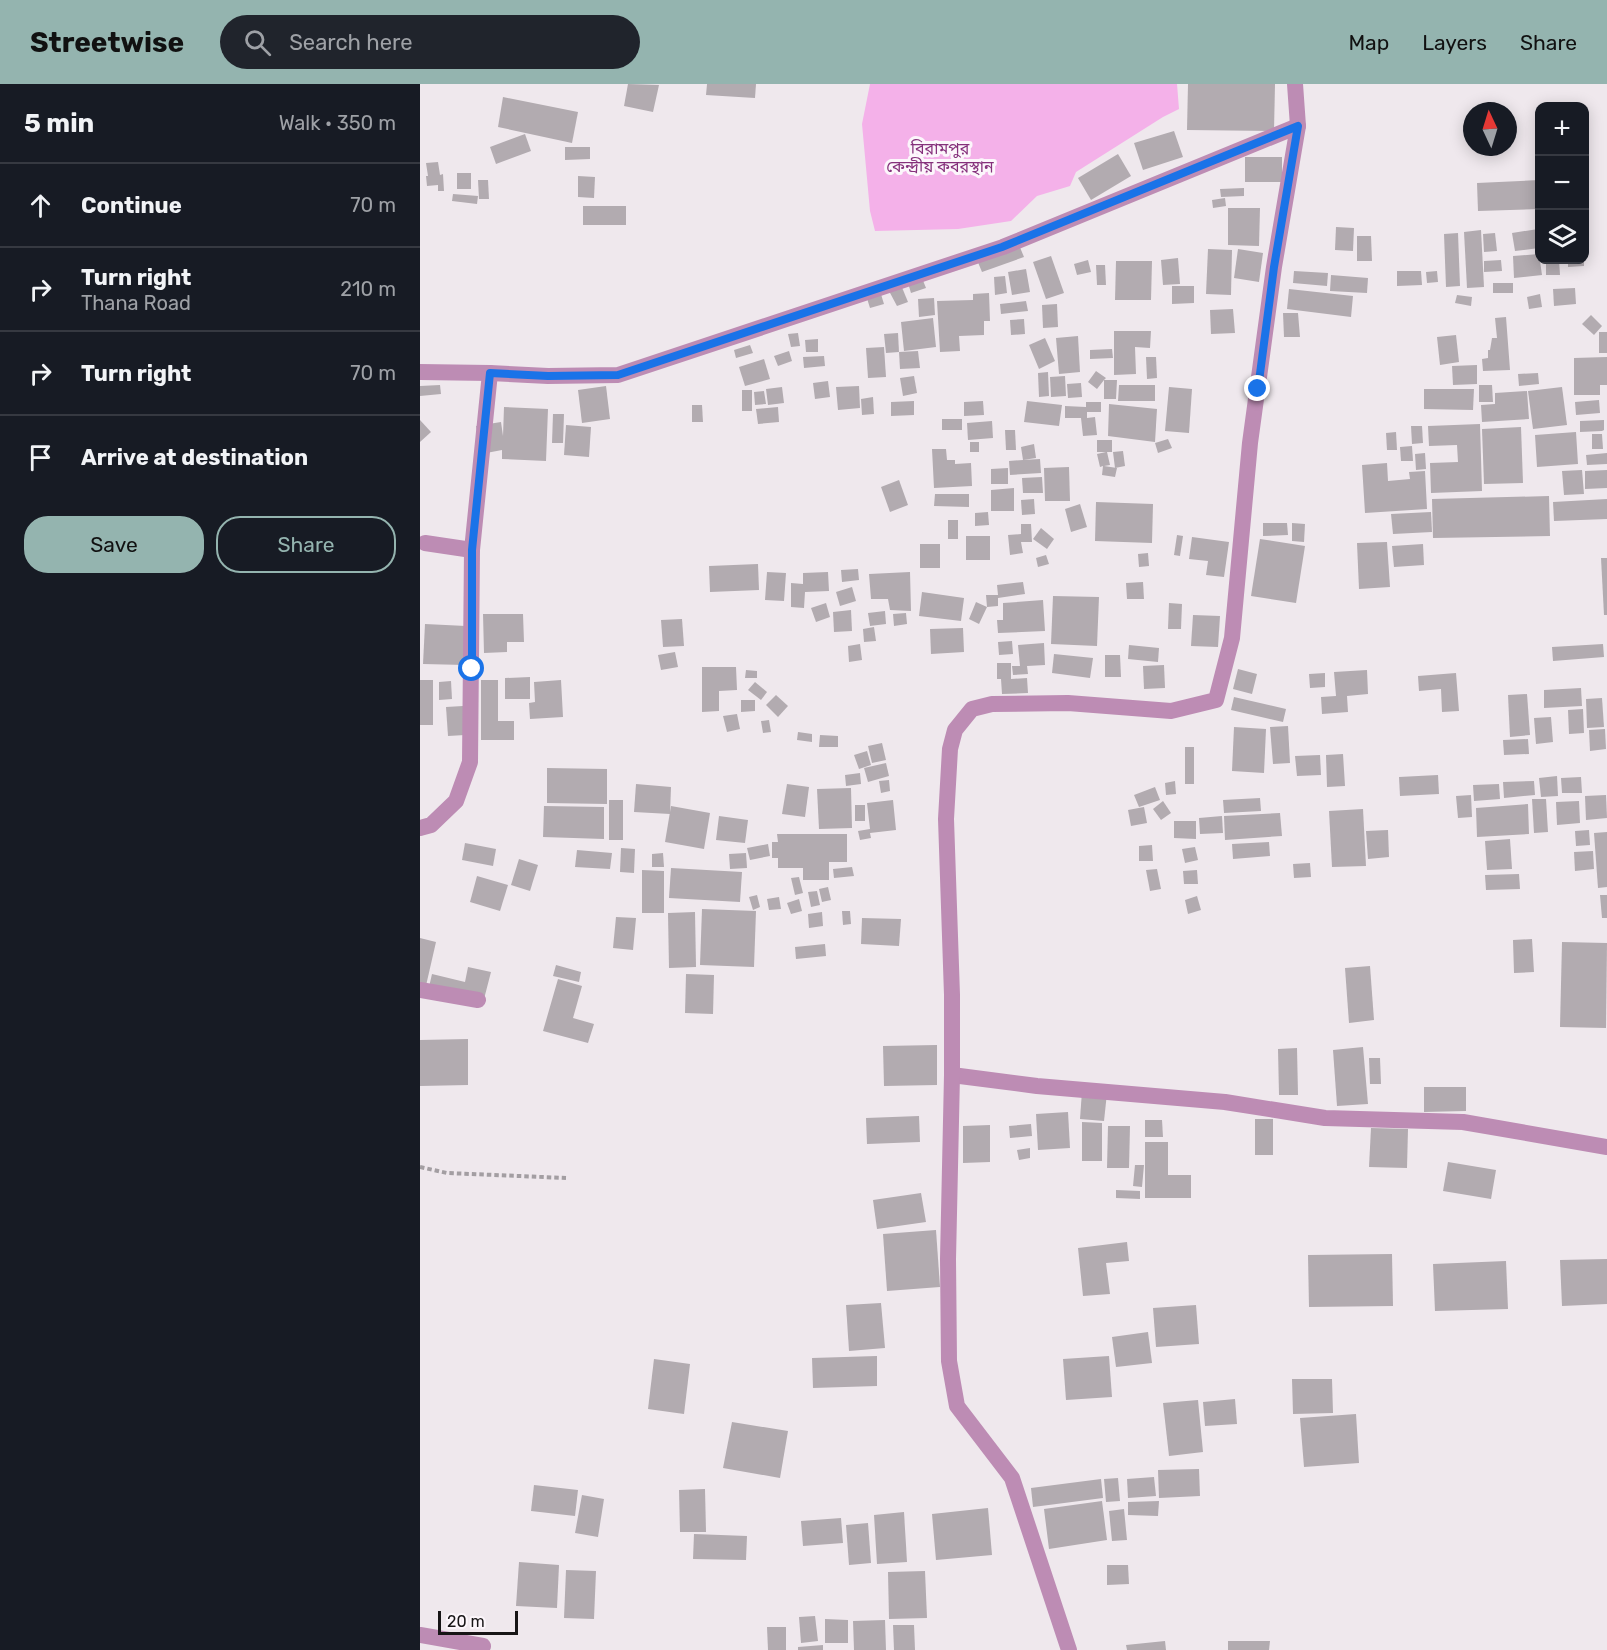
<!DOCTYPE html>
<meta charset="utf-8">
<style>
body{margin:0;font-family:Rubik,"Noto Sans Bengali",sans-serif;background:#20242c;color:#f1f3f6}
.controls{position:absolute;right:18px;top:18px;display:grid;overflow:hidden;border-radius:12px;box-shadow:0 3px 15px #0003}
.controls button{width:54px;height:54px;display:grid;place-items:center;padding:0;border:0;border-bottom:2px solid #363941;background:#171b24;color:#f1f3f6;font:30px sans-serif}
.compass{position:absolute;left:1043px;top:18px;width:54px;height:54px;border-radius:50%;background:#171b24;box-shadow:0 3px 15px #0003;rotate:356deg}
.scale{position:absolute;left:18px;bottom:15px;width:80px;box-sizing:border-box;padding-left:6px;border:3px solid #171516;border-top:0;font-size:16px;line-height:21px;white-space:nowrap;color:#171516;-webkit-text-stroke:4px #fcf6fb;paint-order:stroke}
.stop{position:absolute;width:18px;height:18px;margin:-14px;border:4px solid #1a73e8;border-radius:50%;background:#fff}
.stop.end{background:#1a73e8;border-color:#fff;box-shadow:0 2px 6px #0008}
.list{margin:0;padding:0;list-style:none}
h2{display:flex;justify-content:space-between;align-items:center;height:78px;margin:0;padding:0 24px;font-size:26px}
h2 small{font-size:20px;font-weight:400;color:#9ea1a6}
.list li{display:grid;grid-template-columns:39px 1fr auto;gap:18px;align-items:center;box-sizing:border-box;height:84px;padding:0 24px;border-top:2px solid #363941}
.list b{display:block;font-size:22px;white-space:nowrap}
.list p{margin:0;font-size:20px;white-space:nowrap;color:#9ea1a6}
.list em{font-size:20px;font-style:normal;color:#9ea1a6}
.actions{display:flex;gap:12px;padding:18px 24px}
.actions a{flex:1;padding:14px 0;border:2px solid #94b4af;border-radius:24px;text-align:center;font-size:21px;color:#94b4af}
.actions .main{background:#94b4af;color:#111}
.icon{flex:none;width:33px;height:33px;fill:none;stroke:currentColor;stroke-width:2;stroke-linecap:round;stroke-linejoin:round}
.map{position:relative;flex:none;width:1187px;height:1566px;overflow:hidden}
header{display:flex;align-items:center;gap:36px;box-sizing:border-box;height:84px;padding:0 30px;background:#94b4af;color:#111}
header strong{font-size:28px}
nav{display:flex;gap:33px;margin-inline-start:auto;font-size:21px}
.search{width:420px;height:54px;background:#20242c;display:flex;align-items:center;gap:15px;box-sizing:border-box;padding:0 21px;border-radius:33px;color:#9ea1a6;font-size:22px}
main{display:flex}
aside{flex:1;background:#171b24}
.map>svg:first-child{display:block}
.green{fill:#f4b1e9}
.building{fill:#b2abb0}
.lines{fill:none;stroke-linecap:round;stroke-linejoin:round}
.path{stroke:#a39ea2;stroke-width:4;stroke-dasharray:4.5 3;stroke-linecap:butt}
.minor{stroke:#bd8cb4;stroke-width:16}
.route{stroke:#1a73e8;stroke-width:8}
.labels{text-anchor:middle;stroke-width:6;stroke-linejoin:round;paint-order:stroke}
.park-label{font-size:16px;fill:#85307b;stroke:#fcf6fb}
</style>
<header>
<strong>Streetwise</strong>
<div class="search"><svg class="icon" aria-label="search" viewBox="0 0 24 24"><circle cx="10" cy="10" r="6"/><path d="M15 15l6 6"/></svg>Search here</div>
<nav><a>Map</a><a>Layers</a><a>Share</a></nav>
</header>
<main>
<aside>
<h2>5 min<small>Walk · 350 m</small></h2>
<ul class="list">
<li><svg class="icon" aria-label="ahead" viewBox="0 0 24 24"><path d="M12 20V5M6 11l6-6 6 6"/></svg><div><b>Continue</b></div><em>70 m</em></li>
<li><svg class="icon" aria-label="right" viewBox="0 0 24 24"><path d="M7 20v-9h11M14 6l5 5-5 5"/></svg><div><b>Turn right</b><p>Thana Road</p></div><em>210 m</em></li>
<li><svg class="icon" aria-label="right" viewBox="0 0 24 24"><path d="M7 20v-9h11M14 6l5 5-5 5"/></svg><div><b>Turn right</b></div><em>70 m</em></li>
<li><svg class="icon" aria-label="arrive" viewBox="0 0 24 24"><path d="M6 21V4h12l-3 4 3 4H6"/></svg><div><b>Arrive at destination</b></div></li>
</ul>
<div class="actions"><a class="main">Save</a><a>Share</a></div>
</aside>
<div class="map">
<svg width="1187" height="1566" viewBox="0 0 1187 1566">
<rect width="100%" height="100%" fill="#efe8ed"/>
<!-- green -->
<polygon class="green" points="450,0 757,0 759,25 743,33 656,88 650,102 617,112 591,137 538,145 455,147 450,127 442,40"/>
<!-- building -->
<g class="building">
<polygon points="208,0 239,1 233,28 204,22"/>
<polygon points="287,0 336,0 335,14 286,11"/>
<polygon points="768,0 855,0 854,47 767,46"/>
<polygon points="83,13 158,28 152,59 78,43"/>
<polygon points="754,47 763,73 723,86 714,59"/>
<polygon points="105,50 111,67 76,80 70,63"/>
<polygon points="145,63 170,63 170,75 145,76"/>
<polygon points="698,70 711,92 671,116 658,94"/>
<rect x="825" y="73" width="37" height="25"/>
<polygon points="18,78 20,91 23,90 24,107 18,107 18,101 7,102 6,92 8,92 6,79"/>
<rect x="37" y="89" width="14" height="16"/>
<polygon points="158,92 175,93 174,114 158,113"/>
<polygon points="58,96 68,96 69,115 59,115"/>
<polygon points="1119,96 1119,125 1058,127 1057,99"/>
<polygon points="824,104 824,112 801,113 800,105"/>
<polygon points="33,110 58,112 57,120 32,117"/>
<polygon points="805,114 806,122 793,124 792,116"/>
<rect x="163" y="122" width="43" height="19"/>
<polygon points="808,124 840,124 839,162 808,161"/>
<polygon points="916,143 934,144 933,167 915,166"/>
<polygon points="1118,145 1119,164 1095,167 1092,149"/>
<polygon points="1061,146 1064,203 1047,204 1044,148"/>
<polygon points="1038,149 1040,202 1026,203 1024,150"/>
<polygon points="1075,149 1077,167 1064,168 1063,150"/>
<polygon points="937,152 951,152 952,177 937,177"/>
<polygon points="599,161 604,173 562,188 557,176"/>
<polygon points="788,165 812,166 811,211 786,210"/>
<polygon points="818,165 843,169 839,198 814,194"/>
<polygon points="1119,170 1122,191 1094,194 1093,172"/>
<polygon points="631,172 644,209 626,215 613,178"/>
<polygon points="758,174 760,200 743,201 741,176"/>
<polygon points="668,176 671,188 657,191 654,180"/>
<polygon points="1081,176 1082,187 1064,188 1064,177"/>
<polygon points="1126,176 1139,176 1140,191 1126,191"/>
<polygon points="1148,176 1164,176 1164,182 1148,183"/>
<polygon points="696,177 732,177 731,216 695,216"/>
<polygon points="676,181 685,181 686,201 677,201"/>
<polygon points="606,185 610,208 592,211 588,188"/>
<polygon points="874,187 908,189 907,202 873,199"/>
<polygon points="977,187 1001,187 1002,201 977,202"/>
<polygon points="1017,187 1018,198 1007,199 1006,188"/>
<polygon points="911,191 948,194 947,209 910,207"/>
<polygon points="585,192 587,209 575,211 574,193"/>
<polygon points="502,194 506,204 491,209 488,199"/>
<rect x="1073" y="199" width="20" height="10"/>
<polygon points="481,201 488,218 477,222 469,207"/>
<polygon points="752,202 774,202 774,219 752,220"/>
<polygon points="1155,204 1156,220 1134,222 1133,205"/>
<polygon points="869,205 933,212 931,233 867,225"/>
<polygon points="460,207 464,220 450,224 446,211"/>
<polygon points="569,209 570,237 564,237 564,251 539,252 540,267 520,268 517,217 553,216 553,210"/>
<polygon points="1120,210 1122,223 1109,225 1107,213"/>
<polygon points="1037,211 1052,213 1051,222 1035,219"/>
<polygon points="514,214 515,231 499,233 498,215"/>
<polygon points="606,217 608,227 581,230 580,220"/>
<polygon points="637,220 638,243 623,244 622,221"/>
<polygon points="813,225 815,249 791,250 790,226"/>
<polygon points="863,229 878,229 880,253 864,253"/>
<polygon points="1171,231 1182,242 1174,251 1162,240"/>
<polygon points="1086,233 1090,286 1063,287 1062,275 1068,274 1068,266 1070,266 1072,254 1077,254 1075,234"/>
<polygon points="513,234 516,263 484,267 481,238"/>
<polygon points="604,235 605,250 591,251 590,236"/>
<polygon points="694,247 731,247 730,264 715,263 716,290 694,291"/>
<rect x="1179" y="248" width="8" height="21"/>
<polygon points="378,249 380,262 371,263 368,250"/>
<polygon points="478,249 479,268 466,269 464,250"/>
<polygon points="1036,251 1039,278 1020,281 1017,253"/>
<polygon points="658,252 660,288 639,290 636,254"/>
<polygon points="625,254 635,277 619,285 609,261"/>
<polygon points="398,255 398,268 386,268 385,256"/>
<polygon points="330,261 333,269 316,274 314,266"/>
<polygon points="464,263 466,293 448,294 446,264"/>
<polygon points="692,265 693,274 670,275 670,266"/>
<polygon points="369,267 372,277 358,282 354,272"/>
<polygon points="498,267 500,284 480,285 479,268"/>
<polygon points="404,272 405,282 384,284 383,273"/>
<polygon points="726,273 736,273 737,294 727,295"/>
<polygon points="1187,273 1187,301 1180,301 1180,311 1154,311 1154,274"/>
<polygon points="344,275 350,295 325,302 319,283"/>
<polygon points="1057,281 1057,300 1033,301 1032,282"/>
<polygon points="676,287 686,294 684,296 697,296 696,315 684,315 684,296 677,305 668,298"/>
<polygon points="628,288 629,312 619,313 618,289"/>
<polygon points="1118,289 1119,300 1099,302 1098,290"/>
<polygon points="494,292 497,309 483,312 480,294"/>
<polygon points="645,292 646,312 631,313 630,293"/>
<polygon points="408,297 410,313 395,315 393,299"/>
<polygon points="661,299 662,313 648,314 647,300"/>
<polygon points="20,301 21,310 0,312 0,302"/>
<polygon points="699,301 735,301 735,317 698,317"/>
<polygon points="1059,301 1072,301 1073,318 1059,318"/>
<polygon points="186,302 190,335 162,339 158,306"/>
<polygon points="439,302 440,324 418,326 416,303"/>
<polygon points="362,303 364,319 348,321 346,305"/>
<polygon points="749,303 772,305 769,349 745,347"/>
<polygon points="1142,303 1147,341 1113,345 1108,307"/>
<polygon points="1004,305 1054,305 1053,326 1004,325"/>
<rect x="322" y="306" width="10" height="21"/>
<polygon points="344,307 346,320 335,321 334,308"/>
<polygon points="1107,307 1109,335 1062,338 1061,321 1075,320 1075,309"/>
<polygon points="453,313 454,330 442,331 441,315"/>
<polygon points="1179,316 1180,329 1156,331 1155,318"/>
<polygon points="494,317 494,331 471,332 471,318"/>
<polygon points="563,317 564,331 544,332 544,318"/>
<polygon points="607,317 642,321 639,342 604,338"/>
<polygon points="666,318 681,318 681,328 667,328 667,334 675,333 677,351 663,352 661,334 645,334 645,322 666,323"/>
<polygon points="689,320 737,325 735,358 688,352"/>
<polygon points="272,321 282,321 283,338 272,338"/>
<polygon points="84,323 128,325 126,377 82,375 82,366 61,370 56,342 81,338 83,352"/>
<polygon points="358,323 359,338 338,340 336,325"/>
<polygon points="133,330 144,330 143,359 132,359"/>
<rect x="522" y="335" width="20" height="11"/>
<polygon points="0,336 11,348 0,358"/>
<polygon points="1184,336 1184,346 1182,347 1160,348 1160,337"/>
<polygon points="572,337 573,354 548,356 547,339"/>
<polygon points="1060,340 1062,407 1011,409 1010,379 1038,378 1037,361 1009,362 1008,342"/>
<polygon points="146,341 171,343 169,373 144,371"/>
<polygon points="991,342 1002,342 1003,359 992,360"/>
<polygon points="1101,343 1103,399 1064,400 1062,345"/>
<polygon points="585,346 595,346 596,366 586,366"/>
<polygon points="976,348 977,366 967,366 966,349"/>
<polygon points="1156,348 1158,380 1117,383 1115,351"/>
<polygon points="1172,350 1182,350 1183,365 1172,365"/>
<polygon points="748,355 752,364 738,369 735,359"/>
<polygon points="677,356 692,356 692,368 687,368 690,381 684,382 697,384 695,393 682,391 683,382 680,383 677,370 686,368 677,368"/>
<rect x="550" y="358" width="9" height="10"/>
<polygon points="614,360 616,374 603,376 620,375 621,389 590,391 589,377 603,376 601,363"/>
<polygon points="992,362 993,377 981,377 980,363"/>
<polygon points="512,365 526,365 527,376 535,376 535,380 551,379 552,402 514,404"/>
<polygon points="703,367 705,382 695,384 693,368"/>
<polygon points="1005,369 1006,385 996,386 995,370"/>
<polygon points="1187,369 1187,380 1167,381 1166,371"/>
<polygon points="967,379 968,397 990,395 989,388 1005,387 1007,425 945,429 942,381"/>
<polygon points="649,383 650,417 625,417 624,384"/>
<polygon points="588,384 588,400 571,400 571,385"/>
<polygon points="1162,386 1164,410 1144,411 1142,387"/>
<polygon points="1187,386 1187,404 1165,405 1165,387"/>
<polygon points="622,393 623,409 603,409 602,394"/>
<polygon points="479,396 488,421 470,428 461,403"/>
<polygon points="594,404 594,427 571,427 571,406"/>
<polygon points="515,410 549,410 549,423 514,422"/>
<polygon points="1129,412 1130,452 1013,454 1012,415"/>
<polygon points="614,415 615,430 602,431 601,416"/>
<polygon points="1187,415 1187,435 1134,437 1133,418"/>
<polygon points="676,418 733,420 732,459 675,457"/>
<polygon points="660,420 667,443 651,448 645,425"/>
<polygon points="568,428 569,441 555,442 555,429"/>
<polygon points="1011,428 1012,448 973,450 971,430"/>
<rect x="528" y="436" width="10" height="19"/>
<polygon points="843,439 867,439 868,451 843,452"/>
<polygon points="872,439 885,440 884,458 872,457"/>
<polygon points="601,440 611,440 612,458 601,458 603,469 590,471 588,451 601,450"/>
<polygon points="621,444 634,455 627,465 613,455"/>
<polygon points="757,451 763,452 760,472 754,471"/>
<rect x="546" y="452" width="24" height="24"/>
<polygon points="772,453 809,458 804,493 786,491 788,477 769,475"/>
<polygon points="840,455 885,462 876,519 831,512"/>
<polygon points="967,458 970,503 939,505 937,459"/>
<rect x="500" y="460" width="20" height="24"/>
<polygon points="1003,460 1004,481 974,483 972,462"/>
<polygon points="728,469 729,482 719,483 718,470"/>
<polygon points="626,471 629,480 618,483 616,474"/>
<polygon points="1181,474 1187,474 1187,531 1184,531"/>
<polygon points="338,480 339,506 290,508 289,482"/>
<polygon points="438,485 439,496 422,498 421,486"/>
<polygon points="347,488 366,489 364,517 345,516"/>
<polygon points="408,488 409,507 385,508 384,524 371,523 371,499 383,500 383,489"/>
<polygon points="490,488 491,527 470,526 468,515 451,515 449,490"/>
<polygon points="603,498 605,510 578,514 578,522 567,523 559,540 549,535 556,518 567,523 566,511 578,511 577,501"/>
<polygon points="723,498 724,515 707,515 706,499"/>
<polygon points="432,503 436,517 420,522 416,508"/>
<polygon points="502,508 544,514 541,537 499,532"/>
<polygon points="633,512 679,513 677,562 631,560"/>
<polygon points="623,516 625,547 578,549 577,536 583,536 583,519"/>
<polygon points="406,519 410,533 396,538 391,524"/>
<polygon points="749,519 762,520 761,545 748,545"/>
<polygon points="431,526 432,547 414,548 413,528"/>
<polygon points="465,527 466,540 450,542 448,529"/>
<polygon points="486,529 487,540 474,542 473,530"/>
<polygon points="63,530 103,530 104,558 87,558 87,568 64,569"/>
<polygon points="773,531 800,532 798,563 771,562"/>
<polygon points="262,535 264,562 243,563 241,536"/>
<polygon points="5,540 46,542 45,581 3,580"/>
<polygon points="454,543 456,557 444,558 443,545"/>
<polygon points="543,544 544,568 511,570 510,545"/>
<polygon points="592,557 593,570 579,571 578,558"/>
<polygon points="624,559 625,581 607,582 608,590 593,591 592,582 600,582 598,561"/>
<polygon points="440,560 442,576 429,578 428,562"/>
<polygon points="1183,560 1184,573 1133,577 1132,563"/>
<polygon points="709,561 739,564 738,578 708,575"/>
<polygon points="255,568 258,583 241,586 238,571"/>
<polygon points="634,570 673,574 670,594 632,589"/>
<polygon points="685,571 700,571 701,593 685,593"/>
<polygon points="577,579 591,579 591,595 607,594 608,609 582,610 581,595 577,595"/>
<polygon points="744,581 745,604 724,605 723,582"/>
<polygon points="282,583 316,583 317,606 299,607 299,627 282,628"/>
<polygon points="818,585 837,590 832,610 813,605"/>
<polygon points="326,586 337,587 337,594 325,594"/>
<polygon points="947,586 948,610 927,612 928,628 902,630 901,613 916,612 914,588"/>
<polygon points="905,589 905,603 890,604 889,590"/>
<polygon points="1036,589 1039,627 1022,628 1021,605 999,607 998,592"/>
<polygon points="110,593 110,615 85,615 85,594"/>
<rect x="0" y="596" width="13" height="45"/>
<polygon points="61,596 78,596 78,637 94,637 94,656 61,656"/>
<polygon points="141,596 143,633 110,635 109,619 115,618 114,598"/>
<polygon points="31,597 32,615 19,616 19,598"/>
<polygon points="335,598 347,608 341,616 328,606"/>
<polygon points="1161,604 1162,622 1124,624 1124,606"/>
<polygon points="1107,610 1110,651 1090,653 1088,611"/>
<polygon points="356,611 368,622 358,633 346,621"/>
<polygon points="814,613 866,625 863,638 811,626"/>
<polygon points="1182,614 1184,643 1167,644 1166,615"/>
<polygon points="321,616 335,616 335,627 321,628"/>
<polygon points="43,622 45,651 28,652 26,623"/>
<polygon points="1163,625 1164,649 1149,650 1148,626"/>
<polygon points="317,630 320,645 307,648 303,632"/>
<polygon points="1131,633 1133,658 1116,660 1114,634"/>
<polygon points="349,636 351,648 343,649 341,637"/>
<polygon points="868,642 870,679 853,680 850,643"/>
<polygon points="814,643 846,645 844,689 812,687"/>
<polygon points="1185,645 1186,665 1170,667 1169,646"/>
<polygon points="378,648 392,650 392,658 377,656"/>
<polygon points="400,651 418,652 418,663 399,663"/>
<polygon points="1108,655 1109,670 1084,671 1083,656"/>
<polygon points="462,659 466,676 452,679 448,662"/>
<rect x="765" y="663" width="9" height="37"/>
<polygon points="447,667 451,681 439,685 434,671"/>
<polygon points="923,670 925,702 907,703 906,671"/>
<polygon points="900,671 901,691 877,692 875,672"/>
<polygon points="466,679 469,692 448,698 444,684"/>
<polygon points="127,684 187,685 187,720 127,719"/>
<polygon points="440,689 441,700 426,702 425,691"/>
<polygon points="1018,691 1019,710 980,712 979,693"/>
<polygon points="1137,692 1138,712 1121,713 1119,694"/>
<polygon points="1161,693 1162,709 1142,709 1141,694"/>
<polygon points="469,696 470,707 461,709 459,697"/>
<polygon points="755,697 756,710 746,711 745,699"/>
<polygon points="1114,697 1115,711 1084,714 1083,698"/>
<polygon points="216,700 251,703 250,730 214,728"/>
<polygon points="367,700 389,703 385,733 362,730"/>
<polygon points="1079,700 1080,715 1054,717 1053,701"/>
<polygon points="735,703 740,716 719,723 714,711"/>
<polygon points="431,704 432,744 399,745 397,705"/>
<polygon points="1051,711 1052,733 1038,734 1036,712"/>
<polygon points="1186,711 1187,734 1166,736 1165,712"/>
<polygon points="840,714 841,727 804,729 803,716"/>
<polygon points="1112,715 1126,715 1128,748 1114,749"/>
<rect x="189" y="716" width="14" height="40"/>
<polygon points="473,716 476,746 450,749 451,754 440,756 438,747 450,745 447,719"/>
<polygon points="743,717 751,729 741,736 733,725"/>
<polygon points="1159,717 1160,739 1137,741 1136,718"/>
<polygon points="1108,720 1109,750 1057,753 1056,724"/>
<rect x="435" y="721" width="10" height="16"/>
<polygon points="124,722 184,723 184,755 123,753"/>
<polygon points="251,722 290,729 284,765 245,758"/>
<polygon points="724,723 727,739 711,742 708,726"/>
<polygon points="943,725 946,782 912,783 909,727"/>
<polygon points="860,729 862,752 805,756 804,732"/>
<polygon points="299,732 328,736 325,759 296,756"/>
<polygon points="802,732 803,749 780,750 779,734"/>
<polygon points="754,737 776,737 776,755 754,754"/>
<polygon points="968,746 969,773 948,775 946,747"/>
<polygon points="1169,746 1170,761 1156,762 1155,747"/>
<polygon points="1187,748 1187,803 1178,804 1174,749"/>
<polygon points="357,750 427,750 427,778 409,778 409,796 383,796 383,784 358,784 358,774 352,774 352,758 358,758"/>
<polygon points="1090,755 1092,785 1067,786 1065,757"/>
<polygon points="849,758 850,772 813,775 812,760"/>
<polygon points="45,759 76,765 73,782 42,776"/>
<polygon points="348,760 350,772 330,776 327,764"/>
<polygon points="732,761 733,777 719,777 719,762"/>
<polygon points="775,763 778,776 765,779 762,765"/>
<polygon points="201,764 215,765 214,789 200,788"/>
<polygon points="157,766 192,769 190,785 155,783"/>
<polygon points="1173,767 1174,785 1155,787 1154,768"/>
<polygon points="243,769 244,783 232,783 232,770"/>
<polygon points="326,769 327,784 310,785 309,770"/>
<polygon points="99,775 118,781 110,807 91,801"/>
<polygon points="890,779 891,793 874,794 873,780"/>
<polygon points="432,783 434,792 414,794 413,785"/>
<polygon points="251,784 322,788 320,818 249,814"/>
<polygon points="737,785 741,805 730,807 726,786"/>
<polygon points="222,786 244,787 244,829 222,829"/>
<polygon points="777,786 778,800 764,800 763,787"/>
<polygon points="1099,790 1100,805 1066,806 1065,791"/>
<polygon points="57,792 88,801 80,827 50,818"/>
<polygon points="379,793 383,809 375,811 371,794"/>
<polygon points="408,803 411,816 402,818 399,805"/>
<polygon points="397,807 400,821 391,823 388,808"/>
<polygon points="337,811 340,823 333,826 329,813"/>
<polygon points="1180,811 1187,811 1187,834 1182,834"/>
<polygon points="777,812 781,826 768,830 765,816"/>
<polygon points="359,813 361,825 349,826 347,815"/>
<polygon points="379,815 382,827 371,830 367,819"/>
<polygon points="282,825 336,827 334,883 280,881"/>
<polygon points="422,827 430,827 431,840 423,841"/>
<polygon points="275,828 276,883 249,884 248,829"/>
<polygon points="402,828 403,842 389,844 388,830"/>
<polygon points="196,833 216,834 213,866 193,864"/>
<polygon points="442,834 481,835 479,862 441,860"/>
<polygon points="0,854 16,858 5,906 0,905"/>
<polygon points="1112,855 1114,888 1094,889 1093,856"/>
<polygon points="1142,858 1187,859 1186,944 1140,943"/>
<polygon points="405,860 406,872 376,875 375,863"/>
<polygon points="136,881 161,888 159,898 133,892"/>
<polygon points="950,882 954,936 929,939 925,884"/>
<polygon points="48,883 71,888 64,915 9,903 12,890 45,898"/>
<polygon points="266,890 294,891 293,930 265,929"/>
<polygon points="138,895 162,902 153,934 174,940 168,959 123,947"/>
<polygon points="48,955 48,1001 0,1002 0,956"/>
<polygon points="517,961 517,1001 464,1002 463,962"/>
<polygon points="943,963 948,1020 917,1022 913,966"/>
<polygon points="877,964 878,1011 859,1011 858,965"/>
<polygon points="949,974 960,974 961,1000 950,1000"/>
<polygon points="1004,1003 1046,1003 1046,1027 1004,1028"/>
<polygon points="662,1007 687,1009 684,1037 660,1035"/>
<polygon points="648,1028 650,1064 618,1066 616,1030"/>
<polygon points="499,1032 500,1058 447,1060 446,1034"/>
<rect x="835" y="1035" width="18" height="36"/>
<polygon points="725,1036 742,1036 743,1053 725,1053"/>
<polygon points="662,1038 682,1039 682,1077 662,1077"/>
<polygon points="611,1040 612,1052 590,1054 589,1042"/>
<polygon points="570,1041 570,1078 543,1079 543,1042"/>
<polygon points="688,1042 710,1042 709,1084 687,1084"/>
<polygon points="951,1044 988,1045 987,1084 949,1083"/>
<polygon points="725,1058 748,1058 748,1091 771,1091 771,1114 725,1114"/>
<polygon points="610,1064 610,1074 599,1076 597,1066"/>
<polygon points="1028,1078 1076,1086 1071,1115 1023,1107"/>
<polygon points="715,1081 724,1081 722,1103 713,1102"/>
<polygon points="696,1106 720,1107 720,1115 696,1114"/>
<polygon points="501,1109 506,1138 457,1145 453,1116"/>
<polygon points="516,1146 520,1203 467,1207 463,1150"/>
<polygon points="707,1158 709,1177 686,1179 690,1210 663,1212 658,1164"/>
<polygon points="972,1170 973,1222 889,1223 888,1171"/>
<polygon points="1187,1175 1187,1220 1142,1222 1140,1176"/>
<polygon points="1086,1177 1088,1225 1015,1227 1013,1180"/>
<polygon points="461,1219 465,1264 429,1267 426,1221"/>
<polygon points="776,1221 779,1260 736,1263 733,1224"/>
<polygon points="728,1248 732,1279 696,1283 692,1253"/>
<polygon points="457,1272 457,1302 393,1304 392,1274"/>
<polygon points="689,1272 692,1313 646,1316 643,1275"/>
<polygon points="234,1275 270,1280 264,1330 228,1325"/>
<polygon points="872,1295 912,1295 913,1329 873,1330"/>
<polygon points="815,1315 817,1340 785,1342 783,1318"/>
<polygon points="778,1316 783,1368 749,1372 743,1319"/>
<polygon points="936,1330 939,1379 884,1383 880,1334"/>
<polygon points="312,1338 368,1347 360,1394 303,1384"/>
<polygon points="779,1385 780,1412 739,1414 738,1386"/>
<polygon points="734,1393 736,1412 708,1414 707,1395"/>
<polygon points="698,1394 700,1417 686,1418 684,1395"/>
<polygon points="681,1395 683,1414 613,1423 611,1404"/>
<polygon points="114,1401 158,1406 155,1432 111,1427"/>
<polygon points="285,1405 286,1448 260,1448 259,1406"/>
<polygon points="162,1411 184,1415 178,1453 155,1449"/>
<polygon points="682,1417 687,1456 629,1465 624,1425"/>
<polygon points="739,1417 738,1432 708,1431 708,1418"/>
<polygon points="568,1424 572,1471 516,1476 512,1430"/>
<polygon points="704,1425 707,1456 692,1457 689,1427"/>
<polygon points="484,1428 487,1478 457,1480 454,1431"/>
<polygon points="421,1434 423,1459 383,1462 381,1437"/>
<polygon points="448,1439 451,1479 429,1481 426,1441"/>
<polygon points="274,1450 327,1452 326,1476 273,1475"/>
<polygon points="99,1478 139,1481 137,1524 96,1522"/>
<polygon points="687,1481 708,1481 709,1500 687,1501"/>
<polygon points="146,1486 176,1487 174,1535 144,1534"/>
<polygon points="505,1487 507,1534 469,1535 468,1488"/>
<polygon points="395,1532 398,1557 381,1559 379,1533"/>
<polygon points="405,1535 428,1536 428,1559 405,1559"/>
<polygon points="465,1536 466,1566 434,1566 433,1537"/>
<polygon points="473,1541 494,1541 495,1566 474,1566"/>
<polygon points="347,1543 366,1543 366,1566 348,1566"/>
<polygon points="745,1557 746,1566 707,1566 706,1561"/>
<polygon points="808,1557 850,1557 849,1566 808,1566"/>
<polygon points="403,1561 403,1566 378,1566 378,1563"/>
</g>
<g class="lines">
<!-- path -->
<polyline class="path" points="0,1083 27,1089 146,1094"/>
<!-- minor -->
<g class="minor">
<polyline points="0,288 70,289 128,292 198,291 583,163 878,42"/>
<polyline points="52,466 70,289"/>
<polyline points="0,744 11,741 36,717 50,678 52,466 5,459"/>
<polyline points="0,906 58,916"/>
<polyline points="532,991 617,1002 805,1018 905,1034 1043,1038 1187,1063"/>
<polyline points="0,1551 63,1562"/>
<polyline points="649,1566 592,1394 537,1322 529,1277 528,1175 532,991 532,911 526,735 530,665 535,646 552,625 572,620 648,619 751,627 796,616 812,554 830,359 854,183 878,42 875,0"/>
</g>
</g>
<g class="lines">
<!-- route -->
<polyline class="route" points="52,585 52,466 70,289 128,292 198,291 582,163 878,42 854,183 838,305"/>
</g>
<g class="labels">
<!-- park labels -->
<g class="park-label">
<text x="520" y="70">বিরামপুর<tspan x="520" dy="18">কেন্দ্রীয় কবরস্থান</tspan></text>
</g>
</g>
</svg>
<div class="controls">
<button>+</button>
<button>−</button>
<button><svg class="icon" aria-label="layers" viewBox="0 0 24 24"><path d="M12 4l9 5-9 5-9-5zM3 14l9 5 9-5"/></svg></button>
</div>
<svg class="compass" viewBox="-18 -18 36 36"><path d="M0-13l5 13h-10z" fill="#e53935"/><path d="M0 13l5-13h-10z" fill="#9ea1a6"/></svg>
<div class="scale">20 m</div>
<div class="stop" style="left:52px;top:585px"></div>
<div class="stop end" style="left:838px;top:305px"></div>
</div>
</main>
